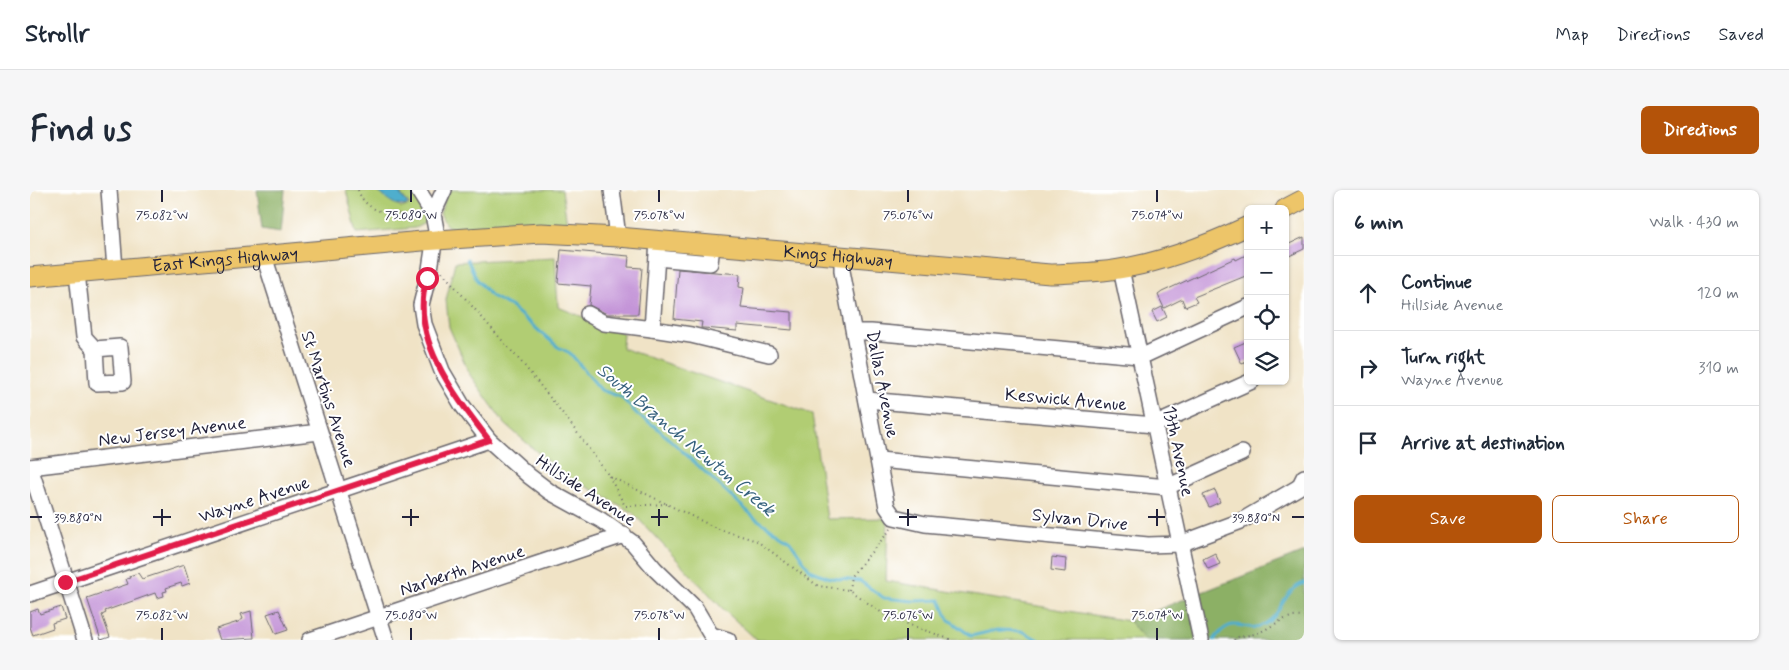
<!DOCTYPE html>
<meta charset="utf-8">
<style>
body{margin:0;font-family:Mynerve,sans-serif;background:#f6f6f7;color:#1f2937}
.controls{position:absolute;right:15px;top:15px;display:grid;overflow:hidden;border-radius:8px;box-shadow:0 1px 4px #0004}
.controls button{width:45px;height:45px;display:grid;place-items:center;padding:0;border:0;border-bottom:1px solid #e0e1e3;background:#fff;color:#1f2937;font:25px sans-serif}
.stop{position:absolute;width:15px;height:15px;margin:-11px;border:4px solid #e11d48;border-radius:50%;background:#fff}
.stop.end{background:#e11d48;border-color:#fff;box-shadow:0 1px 5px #0008}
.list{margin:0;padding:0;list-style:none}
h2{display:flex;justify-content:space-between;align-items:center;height:65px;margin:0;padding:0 20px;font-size:21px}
h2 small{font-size:16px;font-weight:400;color:#747a83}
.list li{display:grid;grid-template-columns:32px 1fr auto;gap:15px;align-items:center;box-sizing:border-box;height:75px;padding:0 20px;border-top:1px solid #e0e1e3}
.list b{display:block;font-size:19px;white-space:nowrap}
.list p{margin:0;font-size:16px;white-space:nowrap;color:#747a83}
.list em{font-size:16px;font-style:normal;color:#747a83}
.actions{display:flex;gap:10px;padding:15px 20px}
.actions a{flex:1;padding:11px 0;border:1px solid #b45309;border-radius:8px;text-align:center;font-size:18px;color:#b45309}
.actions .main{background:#b45309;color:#fff}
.icon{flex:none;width:28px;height:28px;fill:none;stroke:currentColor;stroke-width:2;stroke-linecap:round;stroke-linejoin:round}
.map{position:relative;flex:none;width:1274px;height:450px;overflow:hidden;border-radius:8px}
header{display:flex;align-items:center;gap:30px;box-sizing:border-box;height:70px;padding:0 25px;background:#fff;border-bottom:1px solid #e0e1e3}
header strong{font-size:24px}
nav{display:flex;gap:28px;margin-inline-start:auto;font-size:18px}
.intro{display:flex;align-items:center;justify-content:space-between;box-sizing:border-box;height:120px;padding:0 30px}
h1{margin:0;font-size:35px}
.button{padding:12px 22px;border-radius:8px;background:#b45309;color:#fff;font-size:18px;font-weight:700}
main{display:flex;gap:30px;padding:0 30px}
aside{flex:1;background:#fff;border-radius:8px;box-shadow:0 1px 4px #0004}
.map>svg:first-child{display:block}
.green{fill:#b1cd73;stroke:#6a7857}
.forest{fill:#8cb065;stroke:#576950}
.water{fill:#4faecd;stroke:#386884}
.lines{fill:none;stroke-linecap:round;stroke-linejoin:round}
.stream{stroke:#4faecd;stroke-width:3}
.building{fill:#c495d8}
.minor-casing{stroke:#6a666c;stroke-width:18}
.major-casing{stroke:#6a666c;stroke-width:21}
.path{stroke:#6a666c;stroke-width:2;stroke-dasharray:1 4;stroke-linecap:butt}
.minor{stroke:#fff;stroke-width:15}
.major{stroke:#edc569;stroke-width:19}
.route{stroke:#e11d48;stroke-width:6}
.ticks{fill:none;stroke:#22223b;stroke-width:2}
.labels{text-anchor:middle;stroke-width:4;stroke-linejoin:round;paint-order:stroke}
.street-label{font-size:18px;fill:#22223b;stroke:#fff}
.water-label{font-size:19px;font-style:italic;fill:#36617d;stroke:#fff}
.ticks-label{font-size:12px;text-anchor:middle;fill:#22223b;stroke:#fff;stroke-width:4;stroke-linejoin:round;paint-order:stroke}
</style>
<header>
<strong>Strollr</strong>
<nav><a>Map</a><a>Directions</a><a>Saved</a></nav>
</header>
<div class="intro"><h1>Find us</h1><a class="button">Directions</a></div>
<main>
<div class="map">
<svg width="1274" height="450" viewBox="0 0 1274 450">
<rect width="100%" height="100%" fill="#fff"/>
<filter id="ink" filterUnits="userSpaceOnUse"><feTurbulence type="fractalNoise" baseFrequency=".02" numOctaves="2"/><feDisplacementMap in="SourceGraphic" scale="10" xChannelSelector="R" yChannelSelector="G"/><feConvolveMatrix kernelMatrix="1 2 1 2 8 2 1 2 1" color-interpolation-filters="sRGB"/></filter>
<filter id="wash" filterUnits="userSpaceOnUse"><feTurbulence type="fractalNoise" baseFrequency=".0096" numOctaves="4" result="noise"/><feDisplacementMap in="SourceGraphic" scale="20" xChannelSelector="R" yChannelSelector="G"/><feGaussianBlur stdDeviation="1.12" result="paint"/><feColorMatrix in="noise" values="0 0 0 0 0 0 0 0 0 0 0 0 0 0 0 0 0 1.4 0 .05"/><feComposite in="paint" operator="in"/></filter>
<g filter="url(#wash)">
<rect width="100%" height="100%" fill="#f0e3c6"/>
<!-- green -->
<g class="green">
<polygon points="316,0 347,1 371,18 380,15 367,0 384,0 396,22 395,33 385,38 327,43"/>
<polygon points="418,0 532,0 537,34 424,38 416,35 410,24"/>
<polygon points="525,67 528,117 593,143 592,158 782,224 797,329 858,328 856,391 1099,431 1115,450 727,450 694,420 602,322 529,281 475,234 440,185 419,137 416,110 425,72"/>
</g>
<!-- forest -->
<g class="forest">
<polygon points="227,0 255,0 251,42 232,39"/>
<polygon points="1274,362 1274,450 1115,450 1099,431"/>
</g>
<!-- water -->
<path class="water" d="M346,0H367L378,14C368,21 354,6 346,0Z"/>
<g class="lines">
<!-- stream -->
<g class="stream">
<polyline points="437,69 447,90 461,106 480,116 528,157 540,163 571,200 591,207 608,225 626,237 725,328 760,351 780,380 800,388 830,391 854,408 884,411 910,410 918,429 941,446 967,440 992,441 1009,450"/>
<path d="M1184,450C1205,420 1213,446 1235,434C1252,425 1252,401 1274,393"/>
</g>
</g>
<g id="blocks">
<!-- building -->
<g class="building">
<polygon points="1274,47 1274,59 1255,68 1255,56"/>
<polygon points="531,60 599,66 598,77 612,78 608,124 577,124 559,115 561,96 528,93"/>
<polygon points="1218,64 1218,85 1164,107 1167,112 1155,117 1152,109 1134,118 1128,105 1132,102 1205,68 1206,70"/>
<polygon points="648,79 710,84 709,97 714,98 711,118 762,122 762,140 707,135 707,141 674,138 671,138 672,132 644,129"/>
<polygon points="1132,117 1137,127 1127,132 1122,122"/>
<polygon points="1218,151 1218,171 1212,174 1204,157"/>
<polygon points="1185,300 1190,312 1179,317 1173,305"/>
<polygon points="1185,363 1190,374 1178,379 1173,369"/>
<polygon points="1022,367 1036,369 1035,382 1021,380"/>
<polygon points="154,375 160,393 152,396 151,393 136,398 137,401 133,402 134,406 127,408 125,403 75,421 76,423 72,425 80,447 71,450 57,408 98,394 96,389 100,388 99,386 108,383 112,389"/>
<polygon points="31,417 35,429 22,433 23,438 3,445 0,437 0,422 8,419 10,424"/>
<polygon points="249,420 258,440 246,444 237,424"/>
<polygon points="221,421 224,448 190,450 186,439 208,432 213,429 211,424"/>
</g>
</g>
</g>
<g filter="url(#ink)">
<use href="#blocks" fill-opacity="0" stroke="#6a666c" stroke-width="1"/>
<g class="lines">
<defs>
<g id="minor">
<polyline points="79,0 85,79"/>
<polyline points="388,0 403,24 406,40 400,79 391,115 394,134 412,181 432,215 459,250 499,286 520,302 571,330 603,353 625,379 665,418 681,445 698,450"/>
<polyline points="582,0 588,47"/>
<polyline points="403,24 414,0"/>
<polyline points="628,51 622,139 661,145 739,164"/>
<polyline points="234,66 356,450"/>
<polyline points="812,67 812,81 857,317 864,327 895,334 1118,355 1150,354 1211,331 1269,297 1274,287"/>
<polyline points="627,68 680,73 682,56"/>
<polyline points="1091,79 1171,450"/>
<polyline points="47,83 54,147 65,159 90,157 93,192 67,193 65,159"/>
<polyline points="558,124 574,133 622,139"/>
<polyline points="824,142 841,142 1109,166 1117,164 1218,117"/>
<polyline points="837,210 1124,235 1222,191"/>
<polyline points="849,270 1137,297 1212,263"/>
<polyline points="0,277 289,242"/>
<polyline points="0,277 55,450"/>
<polyline points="0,404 459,250"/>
<polyline points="280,450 594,345"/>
</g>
<g id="major">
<polyline points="1255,19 1274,9"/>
<path id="s1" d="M0,87L392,51L511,43L588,47L1020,84C1043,83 1066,83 1089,79C1134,72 1177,55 1218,36"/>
</g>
</defs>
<!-- minor casing -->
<use href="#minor" class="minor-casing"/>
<!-- major casing -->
<use href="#major" class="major-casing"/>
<!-- path -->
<g class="path">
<path d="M328,0C337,26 365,24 388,24"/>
<polyline points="412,82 493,174 534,225 579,286 686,338 727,351 788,396 819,400 858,427 922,450"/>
<polyline points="579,286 595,316 638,314"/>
<polyline points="819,400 821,386 861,339"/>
<path d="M1204,450L1207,447C1214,446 1223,445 1230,442C1248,434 1253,425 1274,427"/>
</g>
<!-- minor -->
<use href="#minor" class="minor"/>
<!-- major -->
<use href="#major" class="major"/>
</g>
</g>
<g class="lines" filter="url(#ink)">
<!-- route -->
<path class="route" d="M35,392L459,250C425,206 378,147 397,88"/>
</g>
<!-- ticks -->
<path class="ticks" d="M132,0V12M381,0V12M629,0V12M878,0V12M1127,0V12M132,319V336M381,319V336M629,319V336M878,319V336M1127,319V336M0,327H12M123,327H141M372,327H389M621,327H638M869,327H887M1118,327H1135M1262,327H1274M132,438V450M381,438V450M629,438V450M878,438V450M1127,438V450"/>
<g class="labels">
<!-- street labels -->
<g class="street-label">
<text dy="6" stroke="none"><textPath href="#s1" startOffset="811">Kings Highway</textPath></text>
<text dy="6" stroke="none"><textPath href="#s1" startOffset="196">East Kings Highway</textPath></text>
<text transform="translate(853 194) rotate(79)" y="6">Dallas Avenue</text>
<text transform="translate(299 209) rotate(72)" y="6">St Martins Avenue</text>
<text transform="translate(1036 209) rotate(5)" y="6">Keswick Avenue</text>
<text transform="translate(142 241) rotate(-7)" y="6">New Jersey Avenue</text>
<text transform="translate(1149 261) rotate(78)" y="6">13th Avenue</text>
<text transform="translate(556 300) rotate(33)" y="6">Hillside Avenue</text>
<text transform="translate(224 309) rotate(-18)" y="6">Wayne Avenue</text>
<text transform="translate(1050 329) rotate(6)" y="6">Sylvan Drive</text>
<text transform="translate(432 380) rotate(-18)" y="6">Narberth Avenue</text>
</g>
<!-- water labels -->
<g class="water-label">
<text transform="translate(657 249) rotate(40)" y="7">South Branch Newton Creek</text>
</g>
</g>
<g class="ticks-label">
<text x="132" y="29">75.082°W</text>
<text x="381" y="29">75.080°W</text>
<text x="629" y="29">75.078°W</text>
<text x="878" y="29">75.076°W</text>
<text x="1127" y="29">75.074°W</text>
<text x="48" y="332">39.880°N</text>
<text x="1226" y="332">39.880°N</text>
<text x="132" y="429">75.082°W</text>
<text x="381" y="429">75.080°W</text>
<text x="629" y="429">75.078°W</text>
<text x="878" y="429">75.076°W</text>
<text x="1127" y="429">75.074°W</text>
</g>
</svg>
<div class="controls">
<button>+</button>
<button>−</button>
<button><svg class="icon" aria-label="locate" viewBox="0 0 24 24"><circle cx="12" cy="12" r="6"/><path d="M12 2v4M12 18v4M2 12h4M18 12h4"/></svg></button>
<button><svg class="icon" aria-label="layers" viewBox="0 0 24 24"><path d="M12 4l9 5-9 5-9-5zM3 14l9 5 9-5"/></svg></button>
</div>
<div class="stop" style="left:397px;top:88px"></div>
<div class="stop end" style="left:35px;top:392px"></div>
</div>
<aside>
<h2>6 min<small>Walk · 430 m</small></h2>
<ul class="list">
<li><svg class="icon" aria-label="ahead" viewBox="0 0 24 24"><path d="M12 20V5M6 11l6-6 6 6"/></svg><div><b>Continue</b><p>Hillside Avenue</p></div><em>120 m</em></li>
<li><svg class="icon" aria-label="right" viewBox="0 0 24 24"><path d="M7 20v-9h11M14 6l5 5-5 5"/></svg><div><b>Turn right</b><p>Wayne Avenue</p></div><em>310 m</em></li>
<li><svg class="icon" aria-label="arrive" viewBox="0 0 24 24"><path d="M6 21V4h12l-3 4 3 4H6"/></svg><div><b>Arrive at destination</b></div></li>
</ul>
<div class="actions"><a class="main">Save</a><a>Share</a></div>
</aside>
</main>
